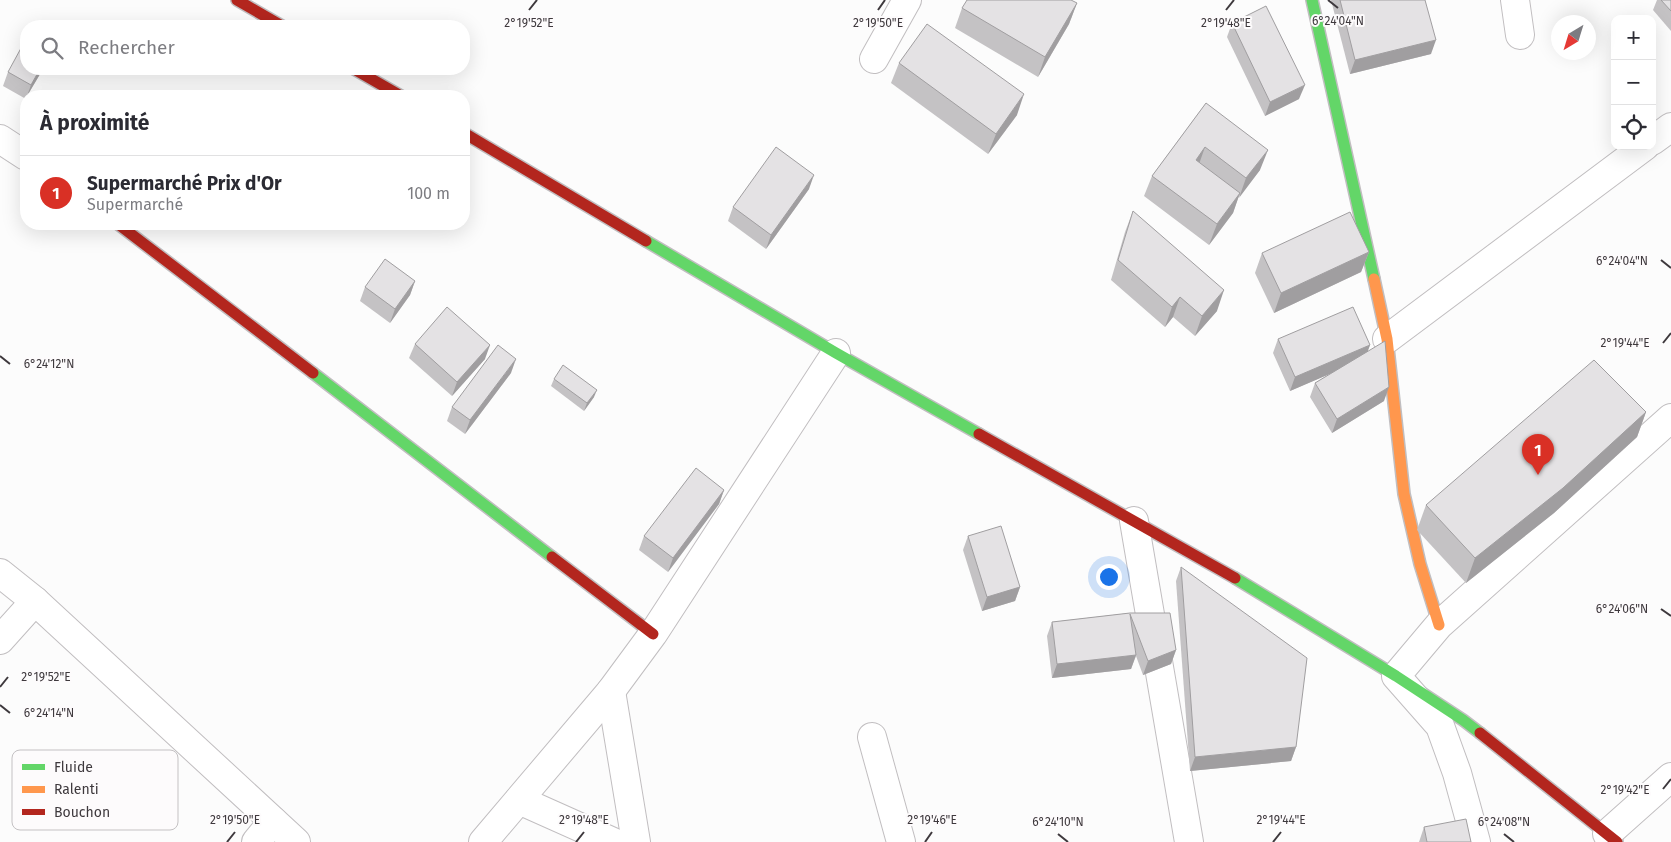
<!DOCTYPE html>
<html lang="fr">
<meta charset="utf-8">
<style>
body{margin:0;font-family:"Fira Sans",sans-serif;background:#f7f7f7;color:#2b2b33}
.controls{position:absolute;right:15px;top:15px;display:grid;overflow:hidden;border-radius:10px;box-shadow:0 5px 20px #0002}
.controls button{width:45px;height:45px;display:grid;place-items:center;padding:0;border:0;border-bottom:1px solid #e1e1e2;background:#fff;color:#2b2b33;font:25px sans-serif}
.compass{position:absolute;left:1551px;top:15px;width:45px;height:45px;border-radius:50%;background:#fff;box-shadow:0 5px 20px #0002;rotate:218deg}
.you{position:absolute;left:1108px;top:576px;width:18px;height:18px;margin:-12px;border:4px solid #fff;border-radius:50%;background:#1a73e8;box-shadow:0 0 0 8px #1a73e833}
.badge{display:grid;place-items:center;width:32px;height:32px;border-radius:50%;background:#d93025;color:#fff;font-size:16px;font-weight:700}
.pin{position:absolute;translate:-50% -41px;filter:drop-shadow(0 1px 2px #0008)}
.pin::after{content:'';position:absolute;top:26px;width:18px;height:15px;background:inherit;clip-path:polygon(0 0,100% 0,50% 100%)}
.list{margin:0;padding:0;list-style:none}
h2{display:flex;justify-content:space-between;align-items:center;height:65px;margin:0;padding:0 20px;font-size:21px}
h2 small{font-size:16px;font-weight:400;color:#7c7c81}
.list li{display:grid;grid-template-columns:32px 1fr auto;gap:15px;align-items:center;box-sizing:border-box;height:75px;padding:0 20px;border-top:1px solid #e1e1e2}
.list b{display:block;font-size:19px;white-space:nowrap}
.list p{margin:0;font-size:16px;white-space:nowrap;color:#7c7c81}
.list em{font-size:16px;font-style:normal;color:#7c7c81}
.icon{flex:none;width:28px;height:28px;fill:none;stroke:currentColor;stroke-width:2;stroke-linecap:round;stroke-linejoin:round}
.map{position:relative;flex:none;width:1671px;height:842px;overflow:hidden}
.search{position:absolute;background:#fff;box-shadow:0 5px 20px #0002;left:20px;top:20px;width:450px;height:55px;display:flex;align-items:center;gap:12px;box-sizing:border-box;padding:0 18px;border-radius:20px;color:#7c7c81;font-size:19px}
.panel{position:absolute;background:#fff;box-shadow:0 5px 20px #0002;left:20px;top:90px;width:450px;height:140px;border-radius:20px}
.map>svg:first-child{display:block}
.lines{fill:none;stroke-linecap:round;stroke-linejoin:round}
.street-casing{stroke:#c1bec0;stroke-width:30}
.fast-casing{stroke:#c1bec0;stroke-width:14}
.slow-casing{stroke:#c1bec0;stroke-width:14}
.jam-casing{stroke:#c1bec0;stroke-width:14}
.street{stroke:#fff;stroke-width:28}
.fast{stroke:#63d668;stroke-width:11}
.slow{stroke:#ff974d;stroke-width:11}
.jam{stroke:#b3261e;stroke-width:11}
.wall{fill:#c4c2c4}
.shaded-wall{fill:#a09ea0}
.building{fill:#e4e2e4;stroke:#a09ea0}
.ticks{fill:none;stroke:#3e393d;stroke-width:2}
.key{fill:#fdfbfc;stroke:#c4c1c3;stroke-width:1}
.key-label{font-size:14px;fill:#3e393d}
.ticks-label{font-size:12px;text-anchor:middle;fill:#3e393d;stroke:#fdfbfc;stroke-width:4;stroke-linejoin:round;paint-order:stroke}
</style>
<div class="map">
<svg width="1671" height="842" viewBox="0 0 1671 842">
<rect width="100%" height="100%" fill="#fcfcfc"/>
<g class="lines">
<defs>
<g id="street">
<polyline points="1515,0 1520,35"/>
<polyline points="874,59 907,0"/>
<polyline points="0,139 26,156"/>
<polyline points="1652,141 1671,127"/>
<polyline points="1387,339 1645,146"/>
<polyline points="1134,521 1189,842"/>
<polyline points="0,573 35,601 296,842"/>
<polyline points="0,640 35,601"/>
<polyline points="611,691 636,842"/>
<polyline points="872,737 901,842"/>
<polyline points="519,800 613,842"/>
<polyline points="1607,834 1671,777"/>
<polyline points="256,842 273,821"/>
<polyline points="483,842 611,691 653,634 836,353"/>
<polyline points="1476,842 1457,773 1440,726 1396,676 1439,625 1671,418"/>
</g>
<g id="fast">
<polyline points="1312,0 1374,279"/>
<polyline points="646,241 836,353 979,434"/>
<polyline points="313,373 552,557"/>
<polyline points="1235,578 1396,676 1463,720 1480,733"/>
</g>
<polyline id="slow" points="1374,279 1387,339 1404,494 1420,564 1439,625"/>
<g id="jam">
<polyline points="237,0 282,26"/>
<polyline points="354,69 401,96"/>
<polyline points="464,133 646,241"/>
<polyline points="118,224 313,373"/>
<polyline points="979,434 1235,578"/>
<polyline points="552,557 653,634"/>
<polyline points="1480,733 1617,842"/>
</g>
</defs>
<!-- street casing -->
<use href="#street" class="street-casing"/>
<!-- fast casing -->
<use href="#fast" class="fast-casing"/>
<!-- slow casing -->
<use href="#slow" class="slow-casing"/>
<!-- jam casing -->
<use href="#jam" class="jam-casing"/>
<!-- street -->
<use href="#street" class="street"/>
<!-- fast -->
<use href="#fast" class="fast"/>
<!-- slow -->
<use href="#slow" class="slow"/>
<!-- jam -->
<use href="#jam" class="jam"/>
</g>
<!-- wall -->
<g class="wall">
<polygon points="1331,0 1425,0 1431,54 1350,74"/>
<polygon points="1657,0 1671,0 1671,31 1653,10"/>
<polygon points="1077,3 1069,24 1038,77 955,28 962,8"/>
<polygon points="1232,23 1299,99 1265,116 1227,37"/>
<polygon points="899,63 1017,115 988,154 891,83"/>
<polygon points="26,69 43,69 27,96 26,96 26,99 3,86 8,72"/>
<polygon points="1206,103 1260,170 1238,198 1233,213 1209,245 1144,196 1152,176"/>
<polygon points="809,189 766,249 728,221 733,207"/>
<polygon points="1133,211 1217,311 1195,336 1173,317 1165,327 1111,280 1125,232"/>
<polygon points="1369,252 1361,272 1274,313 1255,273 1262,253"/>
<polygon points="415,281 410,295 390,323 360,301 365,287"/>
<polygon points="1278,339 1370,345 1367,352 1384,401 1332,433 1310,397 1315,383 1333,372 1290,391 1273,353"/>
<polygon points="415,344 485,359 452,396 409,358"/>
<polygon points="511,373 465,434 447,421 452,407"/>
<polygon points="554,379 594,397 584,411 551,386"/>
<polygon points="1646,412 1637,437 1554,513 1466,583 1417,530 1426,505"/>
<polygon points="724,490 719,504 668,572 639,550 644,536"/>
<polygon points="968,536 1020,587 1015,601 982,611 963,550"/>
<polygon points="1181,567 1296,747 1291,761 1190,771 1176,581"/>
<polygon points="1130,613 1176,650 1171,664 1143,675 1136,656 1131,669 1052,678 1047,636 1052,622"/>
<polygon points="1424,827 1471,842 1419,842"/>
</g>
<!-- shaded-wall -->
<g class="shaded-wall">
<polygon points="1077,3 1069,24 1038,77 1045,57"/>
<polygon points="1436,40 1431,54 1350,74 1355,60"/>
<polygon points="40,69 43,69 27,96 31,85"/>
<polygon points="1305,85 1299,99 1265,116 1270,102"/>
<polygon points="1024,94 1017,115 988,154 996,134"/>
<polygon points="1205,147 1198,167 1196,160"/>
<polygon points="1268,150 1260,170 1239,198 1246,178"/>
<polygon points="814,175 809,189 766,249 771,235"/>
<polygon points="1240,193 1233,213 1209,245 1217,224"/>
<polygon points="1369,252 1361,272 1274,313 1281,293"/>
<polygon points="415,281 410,295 390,323 395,309"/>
<polygon points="1224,290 1217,311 1195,336 1202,316"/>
<polygon points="1180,297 1173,317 1165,327 1172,307"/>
<polygon points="490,345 485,359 452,396 457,382"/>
<polygon points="1370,345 1365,359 1290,391 1295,377"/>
<polygon points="516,359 511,373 465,434 470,420"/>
<polygon points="1389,387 1384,401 1332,433 1337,419"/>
<polygon points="597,390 594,397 584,411 587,403"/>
<polygon points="1646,412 1637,437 1554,513 1466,583 1475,558"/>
<polygon points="724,490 719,504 668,572 673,558"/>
<polygon points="1020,587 1015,601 982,611 987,597"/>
<polygon points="1176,650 1171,664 1143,675 1148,661"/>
<polygon points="1136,655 1131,669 1052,678 1057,664"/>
<polygon points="1296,747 1291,761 1190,771 1195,757"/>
</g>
<!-- building -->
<g class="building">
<polygon points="967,0 1071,0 1077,3 1045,57 962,8"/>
<polygon points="1340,0 1425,0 1436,40 1355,60"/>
<polygon points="1661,0 1671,0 1671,11"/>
<polygon points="1266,6 1305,85 1270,102 1232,23"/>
<polygon points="36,23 42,26 34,26"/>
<polygon points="927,24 1024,94 996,134 899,63"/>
<polygon points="26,39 26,69 40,69 31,85 8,72"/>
<polygon points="1206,103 1268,150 1246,178 1205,147 1196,160 1240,193 1217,224 1152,176"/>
<polygon points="776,147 814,175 771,235 733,207"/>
<polygon points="1133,211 1224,290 1202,316 1180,297 1172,307 1118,260"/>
<polygon points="1350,212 1369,252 1281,293 1262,253"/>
<polygon points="385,259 415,281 395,309 365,287"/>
<polygon points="447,307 490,345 457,382 415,344"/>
<polygon points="1353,307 1370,345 1295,377 1278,339"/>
<polygon points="1385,341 1389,387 1337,419 1315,383"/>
<polygon points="498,345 516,359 470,420 452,407"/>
<polygon points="1594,360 1646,412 1563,488 1475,558 1426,505"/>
<polygon points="563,365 597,390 587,403 554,379"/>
<polygon points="696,468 724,490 673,558 644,536"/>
<polygon points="1001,526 1020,587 987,597 968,536"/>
<polygon points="1181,567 1307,658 1296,747 1195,757"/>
<polygon points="1130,613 1170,613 1176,650 1148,661 1130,614 1136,655 1057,664 1052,622"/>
<polygon points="1466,819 1471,842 1427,842 1424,827"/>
</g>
<!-- ticks -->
<path class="ticks" d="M1328,0L1338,8M529,10L537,0M878,10L885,0M1226,10L1234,0M1661,260L1671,268M1663,343L1671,333M0,356L10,364M1661,609L1671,616M0,687L8,677M0,705L10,713M1663,789L1671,779M1058,834L1068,842M1504,834L1514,842M227,842L235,832M576,842L584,832M925,842L932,832M1273,842L1281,832"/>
<!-- legend -->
<rect x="12" y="750" width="166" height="80" rx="8" class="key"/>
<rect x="22" y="764" width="23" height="6" fill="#63d668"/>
<rect x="22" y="786" width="23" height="7" fill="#ff974d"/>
<rect x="22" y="809" width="23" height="6" fill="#b3261e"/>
<g class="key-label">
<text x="54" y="772">Fluide</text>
<text x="54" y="794">Ralenti</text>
<text x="54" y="817">Bouchon</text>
</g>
<g class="ticks-label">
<text x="1338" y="25">6°24'04"N</text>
<text x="529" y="27">2°19'52"E</text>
<text x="878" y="27">2°19'50"E</text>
<text x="1226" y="27">2°19'48"E</text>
<text x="1622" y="265">6°24'04"N</text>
<text x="1625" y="347">2°19'44"E</text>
<text x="49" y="368">6°24'12"N</text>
<text x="1622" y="613">6°24'06"N</text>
<text x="46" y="681">2°19'52"E</text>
<text x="49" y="717">6°24'14"N</text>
<text x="1625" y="794">2°19'42"E</text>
<text x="235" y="824">2°19'50"E</text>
<text x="584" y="824">2°19'48"E</text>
<text x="932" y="824">2°19'46"E</text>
<text x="1281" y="824">2°19'44"E</text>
<text x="1058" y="826">6°24'10"N</text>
<text x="1504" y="826">6°24'08"N</text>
</g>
</svg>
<div class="controls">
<button>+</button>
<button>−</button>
<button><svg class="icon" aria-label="locate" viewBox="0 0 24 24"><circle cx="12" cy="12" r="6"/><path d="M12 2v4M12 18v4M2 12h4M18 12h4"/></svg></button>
</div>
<svg class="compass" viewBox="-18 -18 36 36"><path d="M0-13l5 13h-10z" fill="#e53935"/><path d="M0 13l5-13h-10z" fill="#7c7c81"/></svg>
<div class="you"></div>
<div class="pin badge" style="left:1538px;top:475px">1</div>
<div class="search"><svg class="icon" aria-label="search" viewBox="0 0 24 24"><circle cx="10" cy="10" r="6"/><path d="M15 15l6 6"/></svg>Rechercher</div>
<section class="panel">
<h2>À proximité<small></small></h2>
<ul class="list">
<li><span class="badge">1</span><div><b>Supermarché Prix d'Or</b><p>Supermarché</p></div><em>100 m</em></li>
</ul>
</section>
</div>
